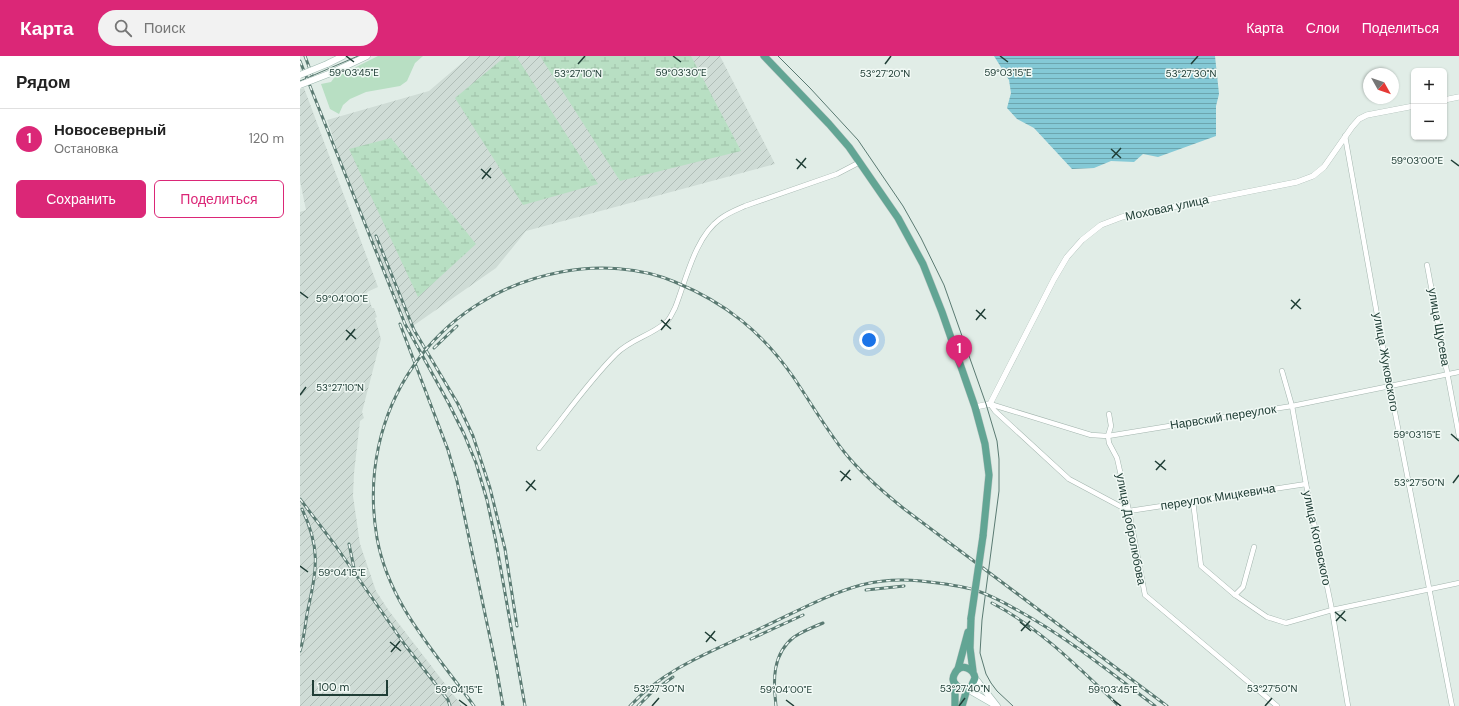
<!DOCTYPE html>
<html lang="ru">
<meta charset="utf-8">
<style>
body{margin:0;font-family:"DM Sans",sans-serif;background:#f2f2f2;color:#222}
.controls{position:absolute;right:12px;top:12px;display:grid;overflow:hidden;border-radius:6px;box-shadow:0 1px 3px #0004}
.controls button{width:36px;height:36px;display:grid;place-items:center;padding:0;border:0;border-bottom:1px solid #e0e0e0;background:#fff;color:#222;font:20px sans-serif}
.compass{position:absolute;left:1063px;top:12px;width:36px;height:36px;border-radius:50%;background:#fff;box-shadow:0 1px 3px #0004;rotate:130deg}
.scale{position:absolute;left:12px;bottom:10px;width:76px;box-sizing:border-box;padding-left:4px;border:2px solid #203e36;border-top:0;font-size:11px;line-height:14px;white-space:nowrap;color:#203e36;-webkit-text-stroke:3px #f1f9f5;paint-order:stroke}
.you{position:absolute;left:569px;top:284px;width:14px;height:14px;margin:-10px;border:3px solid #fff;border-radius:50%;background:#1a73e8;box-shadow:0 0 0 6px #1a73e833}
.badge{display:grid;place-items:center;width:26px;height:26px;border-radius:50%;background:#db2777;color:#fff;font-size:13px;font-weight:700}
.pin{position:absolute;translate:-50% -33px;filter:drop-shadow(0 1px 2px #0008)}
.pin::after{content:'';position:absolute;top:21px;width:14px;height:12px;background:inherit;clip-path:polygon(0 0,100% 0,50% 100%)}
.list{margin:0;padding:0;list-style:none}
h2{display:flex;justify-content:space-between;align-items:center;height:52px;margin:0;padding:0 16px;font-size:17px}
h2 small{font-size:13px;font-weight:400;color:#767676}
.list li{display:grid;grid-template-columns:26px 1fr auto;gap:12px;align-items:center;box-sizing:border-box;height:60px;padding:0 16px;border-top:1px solid #e0e0e0}
.list b{display:block;font-size:15px;white-space:nowrap}
.list p{margin:0;font-size:13px;white-space:nowrap;color:#767676}
.list em{font-size:13px;font-style:normal;color:#767676}
.actions{display:flex;gap:8px;padding:12px 16px}
.actions a{flex:1;padding:9px 0;border:1px solid #db2777;border-radius:6px;text-align:center;font-size:14px;color:#db2777}
.actions .main{background:#db2777;color:#fff}
.icon{flex:none;width:22px;height:22px;fill:none;stroke:currentColor;stroke-width:2;stroke-linecap:round;stroke-linejoin:round}
.map{position:relative;flex:none;width:1159px;height:650px;overflow:hidden}
header{display:flex;align-items:center;gap:24px;box-sizing:border-box;height:56px;padding:0 20px;background:#db2777;color:#fff}
header strong{font-size:19px}
nav{display:flex;gap:22px;margin-inline-start:auto;font-size:14px}
.search{width:280px;height:36px;background:#f2f2f2;display:flex;align-items:center;gap:10px;box-sizing:border-box;padding:0 14px;border-radius:22px;color:#767676;font-size:15px}
main{display:flex}
aside{flex:1;background:#fff}
.map>svg:first-child{display:block}
.industrial{fill:url(#industrial-furrows)}
.green{fill:#b8dfc3}
.wetland{fill:url(#wetland-marsh)}
.water{fill:url(#water-rules)}
.lines{fill:none;stroke-linecap:round;stroke-linejoin:round}
.minor-casing{stroke:#a3b5ae;stroke-width:5.5}
.tertiary-casing{stroke:#a3b5ae;stroke-width:6}
.secondary-casing{stroke:#9eb9b0;stroke-width:7}
.primary-casing{stroke:#c1c9c7;stroke-width:8}
.minor{stroke:#fff;stroke-width:4.5}
.tertiary{stroke:#fff;stroke-width:5.5}
.secondary{stroke:#fff;stroke-width:6}
.primary{stroke:#62a594;stroke-width:7}
.tram{stroke:#5a7a72;stroke-width:1}
.rail-casing{stroke:#5a7a72;stroke-width:3}
.rail{stroke:#f1f9f5;stroke-width:1.5;stroke-dasharray:4.5;stroke-linecap:butt}
.secondary-bridge-casing{stroke:#9eb9b0;stroke-width:7;stroke-linecap:butt}
.primary-bridge-casing{stroke:#c1c9c7;stroke-width:8;stroke-linecap:butt}
.secondary-bridge{stroke:#fff;stroke-width:6}
.primary-bridge{stroke:#62a594;stroke-width:7}
.ticks{fill:none;stroke:#203e36;stroke-width:1.5}
.labels{text-anchor:middle;stroke-width:3;stroke-linejoin:round;paint-order:stroke}
.street-label{font-size:12px;fill:#203e36;stroke:#f1f9f5}
.ticks-label{font-size:10px;text-anchor:middle;fill:#203e36;stroke:#f1f9f5;stroke-width:3;stroke-linejoin:round;paint-order:stroke}
</style>
<header>
<strong>Карта</strong>
<div class="search"><svg class="icon" aria-label="search" viewBox="0 0 24 24"><circle cx="10" cy="10" r="6"/><path d="M15 15l6 6"/></svg>Поиск</div>
<nav><a>Карта</a><a>Слои</a><a>Поделиться</a></nav>
</header>
<main>
<aside>
<h2>Рядом<small></small></h2>
<ul class="list">
<li><span class="badge">1</span><div><b>Новосеверный</b><p>Остановка</p></div><em>120 m</em></li>
</ul>
<div class="actions"><a class="main">Сохранить</a><a>Поделиться</a></div>
</aside>
<div class="map">
<svg width="1159" height="650" viewBox="0 0 1159 650">
<defs>
<pattern id="industrial-furrows" width="10" height="10" patternUnits="userSpaceOnUse"><rect width="10" height="10" fill="#cfdcd6"/><path d="M-1 1l2-2M0 10L10 0M9 11l2-2" fill="none" stroke="#b1beb8"/></pattern>
<pattern id="wetland-marsh" width="20" height="14" patternUnits="userSpaceOnUse"><rect width="20" height="14" fill="#b8dfc3"/><path d="M1 5h8M5 5V1M11 12h8M15 12V8" fill="none" stroke="#9ec0a8"/></pattern>
<pattern id="water-rules" width="6" height="5" patternUnits="userSpaceOnUse"><rect width="6" height="5" fill="#84c9d6"/><path d="M0 2.5h6" fill="none" stroke="#6ca5ae"/></pattern>
</defs>
<rect width="100%" height="100%" fill="#e1ede7"/>
<!-- industrial -->
<g class="industrial">
<polygon points="170,0 420,0 475,108 226,175 196,212 110,272 56,148 27,64 129,35"/>
<polygon points="4,32 78,231 67,236 72,252 74,252 77,261 75,262 81,283 62,356 64,362 60,365 54,417 53,440 60,488 76,535 89,555 162,650 0,650 0,156 6,154 0,125 0,33"/>
</g>
<!-- green -->
<polygon class="green" points="78,0 123,0 115,7 107,25 100,30 66,36 50,43 43,49 39,58 30,53 21,28 31,26 34,22"/>
<!-- wetland -->
<g class="wetland">
<polygon points="206,0 216,0 298,128 223,149 155,42"/>
<polygon points="240,0 391,0 441,95 320,125"/>
<polygon points="91,82 176,188 118,241 49,93"/>
</g>
<!-- water -->
<polygon class="water" points="694,0 915,0 919,38 916,50 916,80 858,101 843,98 834,106 811,105 794,112 772,113 734,72 717,63 707,52 711,37 709,24"/>
<g class="lines">
<defs>
<g id="minor">
<polyline points="1045,80 1090,331 1152,650"/>
<polyline points="1127,209 1159,380"/>
<polyline points="982,315 992,350 1006,428 1032,554 1048,650"/>
<polyline points="690,348 791,379 808,380 992,350 1159,316"/>
<polyline points="690,348 695,355 769,423 829,455 1006,428"/>
<polyline points="809,358 811,370 808,380 809,387 817,402 829,455 845,539 977,650"/>
<path d="M239,392C264,361 288,326 316,298C331,283 350,280 365,267C370,264 372,257 375,252C386,224 395,181 420,163C428,157 436,154 445,150L537,118L560,106"/>
<polyline points="893,445 901,510 935,539"/>
<polyline points="954,491 943,531 935,539 967,561 986,567 1032,554 1159,527"/>
</g>
<g id="tertiary">
<polyline points="1144,44 1159,41"/>
<polyline points="675,351 690,348 754,223 767,201 782,184 801,169 822,161 997,126 1013,120 1024,111 1052,71 1059,63 1067,59 1114,50"/>
</g>
<g id="secondary">
<polyline points="27,8 43,0"/>
<polyline points="31,17 67,0"/>
<polyline points="675,622 697,650"/>
<polyline points="667,633 695,649"/>
</g>
<g id="primary">
<polyline points="464,0 529,68 549,91 598,162 623,208 642,256 675,351 685,388 689,419 683,480"/>
<polyline points="671,562 670,592 673,615"/>
<polyline points="658,613 668,576"/>
<polyline points="655,628 655,650"/>
<path d="M662,650L667,633L671,631L675,622C674,613 661,606 655,617C649,627 659,633 667,633"/>
</g>
</defs>
<!-- minor casing -->
<use href="#minor" class="minor-casing"/>
<!-- tertiary casing -->
<use href="#tertiary" class="tertiary-casing"/>
<!-- secondary casing -->
<use href="#secondary" class="secondary-casing"/>
<!-- primary casing -->
<use href="#primary" class="primary-casing"/>
<!-- minor -->
<use href="#minor" class="minor"/>
<!-- tertiary -->
<use href="#tertiary" class="tertiary"/>
<!-- secondary -->
<use href="#secondary" class="secondary"/>
<!-- primary -->
<use href="#primary" class="primary"/>
<!-- tram -->
<g class="tram">
<polyline points="478,0 510,32 558,84 603,150 621,182 644,229 686,348 697,385 699,403 699,435 682,564 680,597 686,618 691,627 697,635 713,650"/>
<polyline points="0,25 58,0"/>
</g>
<defs>
<g id="rail">
<polyline points="5,0 12,19"/>
<polyline points="0,5 105,268 149,348 164,378 176,407 187,444 196,486 225,650"/>
<polyline points="76,180 114,274 158,348 173,380 190,432 205,493 217,570"/>
<polyline points="100,268 148,394 157,425 196,610 203,650"/>
<polyline points="134,292 157,270"/>
<polyline points="0,443 35,489 105,589 148,644 150,650"/>
<polyline points="49,488 54,512"/>
<polyline points="566,534 604,530"/>
<path d="M692,547C740,572 780,613 819,650"/>
<polyline points="451,583 503,559"/>
<path d="M0,595C4,583 5,571 7,558C16,515 22,495 2,453"/>
<path d="M174,650C136,597 89,549 77,482C55,355 134,240 261,216C298,209 340,211 375,226C426,247 462,276 494,322C511,347 526,373 545,397C561,417 582,435 603,452L867,650"/>
<path d="M330,650C365,612 413,595 459,573C492,558 525,539 561,529C581,524 602,523 621,525C639,527 658,529 675,534C690,539 705,547 719,555C768,582 811,617 855,650"/>
<polyline points="338,650 352,636 373,621"/>
<path d="M476,650C473,625 472,598 494,581C503,575 513,571 523,567"/>
</g>
</defs>
<!-- rail casing -->
<use href="#rail" class="rail-casing"/>
<!-- rail -->
<use href="#rail" class="rail"/>
<defs>
<g id="secondary-bridge">
<polyline points="0,19 27,8"/>
<polyline points="0,29 31,17"/>
</g>
<polyline id="primary-bridge" points="671,562 683,480"/>
</defs>
<!-- secondary-bridge casing -->
<use href="#secondary-bridge" class="secondary-bridge-casing"/>
<!-- primary-bridge casing -->
<use href="#primary-bridge" class="primary-bridge-casing"/>
<!-- secondary-bridge -->
<use href="#secondary-bridge" class="secondary-bridge"/>
<!-- primary-bridge -->
<use href="#primary-bridge" class="primary-bridge"/>
</g>
<!-- ticks -->
<path class="ticks" d="M46,0L54,6M373,0L381,6M700,0L708,6M278,8L285,0M585,8L591,0M891,8L898,0M811,93L821,102M812,102L821,92M496,103L506,112M1151,104L1159,110M181,113L191,122M497,113L506,102M182,123L191,112M0,236L8,242M991,244L1001,253M991,253L1000,243M676,254L686,263M361,264L371,273M676,264L685,253M46,274L56,283M361,274L370,263M46,284L55,273M0,339L6,331M1151,378L1159,385M855,405L866,414M856,414L865,404M540,415L551,424M226,425L236,434M541,425L550,414M1153,427L1159,419M226,435L235,424M0,510L8,516M1035,556L1046,565M1036,565L1045,555M720,566L731,575M721,575L730,565M405,576L416,585M90,586L101,595M406,586L415,575M91,596L100,585M159,644L167,650M486,644L494,650M813,644L821,650M352,650L359,642M659,650L665,642M965,650L972,642"/>
<g class="labels">
<!-- street labels -->
<g class="street-label">
<text transform="translate(867 152) rotate(-12)" y="4">Моховая улица</text>
<text transform="translate(1139 271) rotate(80)" y="4">улица Щусева</text>
<text transform="translate(1086 306) rotate(80)" y="4">улица Жуковского</text>
<text transform="translate(923 361) rotate(-9)" y="4">Нарвский переулок</text>
<text transform="translate(918 441) rotate(-9)" y="4">переулок Мицкевича</text>
<text transform="translate(831 473) rotate(79)" y="4">улица Добролюбова</text>
<text transform="translate(1017 482) rotate(78)" y="4">улица Котовского</text>
</g>
</g>
<g class="ticks-label">
<text x="54" y="20">59°03'45"E</text>
<text x="381" y="20">59°03'30"E</text>
<text x="708" y="20">59°03'15"E</text>
<text x="278" y="21">53°27'10"N</text>
<text x="585" y="21">53°27'20"N</text>
<text x="891" y="21">53°27'30"N</text>
<text x="1117" y="108">59°03'00"E</text>
<text x="42" y="246">59°04'00"E</text>
<text x="40" y="335">53°27'10"N</text>
<text x="1117" y="382">59°03'15"E</text>
<text x="1119" y="430">53°27'50"N</text>
<text x="42" y="520">59°04'15"E</text>
<text x="359" y="636">53°27'30"N</text>
<text x="665" y="636">53°27'40"N</text>
<text x="972" y="636">53°27'50"N</text>
<text x="159" y="637">59°04'15"E</text>
<text x="486" y="637">59°04'00"E</text>
<text x="813" y="637">59°03'45"E</text>
</g>
</svg>
<div class="controls">
<button>+</button>
<button>−</button>
</div>
<svg class="compass" viewBox="-18 -18 36 36"><path d="M0-13l5 13h-10z" fill="#e53935"/><path d="M0 13l5-13h-10z" fill="#767676"/></svg>
<div class="scale">100 m</div>
<div class="you"></div>
<div class="pin badge" style="left:659px;top:312px">1</div>
</div>
</main>
